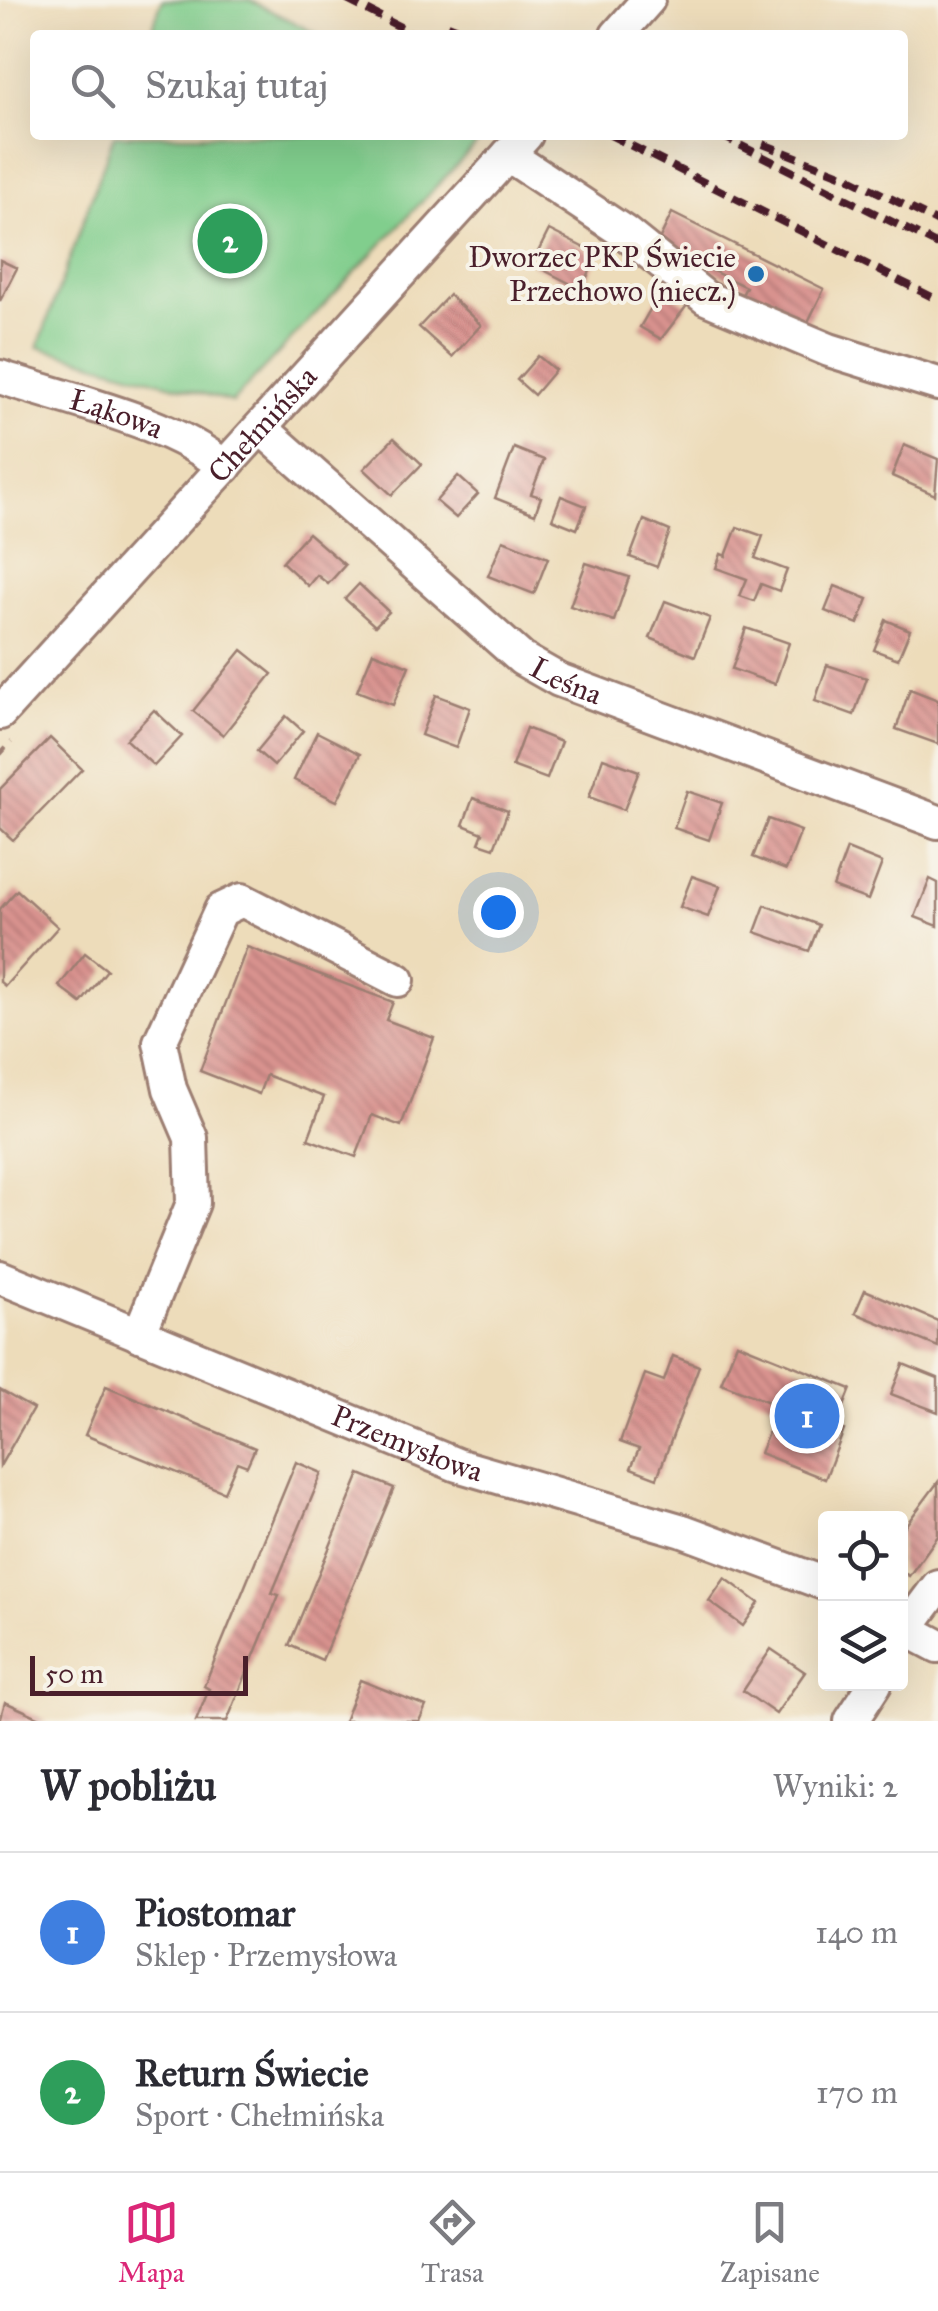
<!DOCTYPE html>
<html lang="pl">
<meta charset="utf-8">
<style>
body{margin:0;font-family:"IM FELL Great Primer",serif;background:#f2f2f3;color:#2b2b33}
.controls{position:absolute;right:30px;bottom:30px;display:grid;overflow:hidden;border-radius:10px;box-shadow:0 10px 40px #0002}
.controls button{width:90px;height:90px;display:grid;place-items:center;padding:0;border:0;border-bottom:2px solid #e1e1e2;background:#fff;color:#2b2b33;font:50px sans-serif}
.scale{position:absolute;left:30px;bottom:25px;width:218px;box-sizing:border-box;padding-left:10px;border:5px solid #4a1f2b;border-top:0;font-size:28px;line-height:35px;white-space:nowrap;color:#4a1f2b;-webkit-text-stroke:8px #f7f3e8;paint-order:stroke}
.you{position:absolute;left:498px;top:912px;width:35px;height:35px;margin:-25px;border:8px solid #fff;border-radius:50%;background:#1a73e8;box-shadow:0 0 0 15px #1a73e833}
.badge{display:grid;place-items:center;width:65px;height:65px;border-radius:50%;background:#db2777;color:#fff;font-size:32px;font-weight:700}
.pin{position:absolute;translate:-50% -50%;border:5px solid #fff;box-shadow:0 2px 10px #0006}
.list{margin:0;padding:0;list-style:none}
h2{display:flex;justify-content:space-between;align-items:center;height:130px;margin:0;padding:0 40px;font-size:42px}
h2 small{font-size:32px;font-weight:400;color:#7c7c81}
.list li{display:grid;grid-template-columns:65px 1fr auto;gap:30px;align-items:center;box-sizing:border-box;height:160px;padding:0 40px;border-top:2px solid #e1e1e2}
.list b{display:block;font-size:38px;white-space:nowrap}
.list p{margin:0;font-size:32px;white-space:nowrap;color:#7c7c81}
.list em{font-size:32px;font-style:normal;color:#7c7c81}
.icon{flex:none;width:55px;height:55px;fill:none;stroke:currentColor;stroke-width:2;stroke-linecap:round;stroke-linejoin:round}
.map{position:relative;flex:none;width:938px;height:1721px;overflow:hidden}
.search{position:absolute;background:#fff;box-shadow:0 10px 40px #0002;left:30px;right:30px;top:30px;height:110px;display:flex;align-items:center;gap:25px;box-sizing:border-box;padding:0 35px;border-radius:10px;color:#7c7c81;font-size:38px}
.sheet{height:450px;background:#fff}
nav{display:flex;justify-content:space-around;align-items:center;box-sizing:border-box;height:140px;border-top:2px solid #e1e1e2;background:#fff;font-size:28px;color:#7c7c81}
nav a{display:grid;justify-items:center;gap:5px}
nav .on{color:#db2777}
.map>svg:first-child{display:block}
.pitch{fill:#81ce8d;stroke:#66765c;stroke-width:2.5}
.building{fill:url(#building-back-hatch)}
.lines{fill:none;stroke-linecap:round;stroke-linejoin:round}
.minor-casing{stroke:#9c7e72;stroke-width:38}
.path{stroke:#9c7e72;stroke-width:5;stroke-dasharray:8 8;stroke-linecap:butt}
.minor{stroke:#fff;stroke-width:32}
.rail{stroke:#4a1f2b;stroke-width:8;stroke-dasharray:15 8;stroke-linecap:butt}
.poi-dot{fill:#1f6fb2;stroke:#f7f3e8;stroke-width:4}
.labels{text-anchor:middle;stroke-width:8;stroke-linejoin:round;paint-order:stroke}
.poi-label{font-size:30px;fill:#4a1f2b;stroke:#f7f3e8;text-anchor:end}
.street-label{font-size:30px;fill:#4a1f2b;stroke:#f7f3e8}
</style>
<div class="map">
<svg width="938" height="1721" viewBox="0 0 938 1721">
<defs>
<pattern id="building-back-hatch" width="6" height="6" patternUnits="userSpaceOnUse" patternTransform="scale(2.5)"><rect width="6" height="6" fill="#d9938f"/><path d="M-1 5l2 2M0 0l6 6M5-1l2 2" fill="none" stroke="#b27775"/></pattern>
</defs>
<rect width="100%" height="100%" fill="#f7f3e8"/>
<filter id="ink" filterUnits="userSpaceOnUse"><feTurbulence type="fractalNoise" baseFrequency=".01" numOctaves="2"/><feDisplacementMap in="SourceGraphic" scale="20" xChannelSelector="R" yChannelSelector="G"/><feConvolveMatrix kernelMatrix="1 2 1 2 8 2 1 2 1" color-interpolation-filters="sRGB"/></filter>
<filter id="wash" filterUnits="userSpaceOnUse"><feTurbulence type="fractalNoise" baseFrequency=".0048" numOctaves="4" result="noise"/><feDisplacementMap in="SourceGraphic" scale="40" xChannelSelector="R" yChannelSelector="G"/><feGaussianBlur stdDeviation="2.25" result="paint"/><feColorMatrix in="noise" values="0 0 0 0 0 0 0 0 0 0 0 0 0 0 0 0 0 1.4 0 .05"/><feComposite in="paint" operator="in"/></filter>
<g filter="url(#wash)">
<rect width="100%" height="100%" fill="#eddcba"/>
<!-- pitch -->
<g class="pitch">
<polygon points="162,0 249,0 319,35 150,35"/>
<polygon points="114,135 485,135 232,402 38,347"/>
</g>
<g id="blocks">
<!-- building -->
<g class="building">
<polygon points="672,213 824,289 806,326 742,295 746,287 657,244"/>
<polygon points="549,230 598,255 581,289 532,264"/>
<polygon points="0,260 17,268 0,301"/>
<polygon points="662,289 688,304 661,339 640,327"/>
<polygon points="449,295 481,325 452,357 419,327"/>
<polygon points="538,356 555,370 534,395 517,380"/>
<polygon points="394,438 422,464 392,495 364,469"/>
<polygon points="904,445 938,459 935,495 892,476"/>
<polygon points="514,448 544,460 531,494 541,497 535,514 495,498"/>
<polygon points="458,476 478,494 456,518 436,501"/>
<polygon points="561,496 586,506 577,529 552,519"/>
<polygon points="644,520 670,531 657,567 630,557"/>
<polygon points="737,527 763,536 755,558 787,570 779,591 761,584 754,601 740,596 747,579 716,568 721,554 726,556"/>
<polygon points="308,533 345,565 328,584 317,575 308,586 282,562"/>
<polygon points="503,540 548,558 534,594 488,576"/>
<polygon points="586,563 629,577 614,621 570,606"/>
<polygon points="359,584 389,612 375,626 345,599"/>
<polygon points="835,586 868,599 858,624 825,611"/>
<polygon points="665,601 710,618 695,656 650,638"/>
<polygon points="886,620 910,630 898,659 874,650"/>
<polygon points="746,628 789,643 775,684 732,669"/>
<polygon points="242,650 272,674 223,735 193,711"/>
<polygon points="373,652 409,666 393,705 357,691"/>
<polygon points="827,665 867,678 854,715 815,701"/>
<polygon points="910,689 938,700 938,744 896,729"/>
<polygon points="436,695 470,708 456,748 421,735"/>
<polygon points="154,710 182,736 154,766 126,740"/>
<polygon points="286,716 303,731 274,766 257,751"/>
<polygon points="526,728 561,742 547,779 512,766"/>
<polygon points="317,732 360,754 337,801 294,780"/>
<polygon points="50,738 82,769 13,840 0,828 0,789"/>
<polygon points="603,758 639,771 624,810 589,797"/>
<polygon points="687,791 722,803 709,840 674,828"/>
<polygon points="473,798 508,811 494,848 479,843 483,833 463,825"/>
<polygon points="768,819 801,831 786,870 753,857"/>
<polygon points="847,849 882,863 868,900 833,887"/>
<polygon points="692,876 720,886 708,917 680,907"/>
<polygon points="930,879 938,883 938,926 915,917"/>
<polygon points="17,890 58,927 5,986 0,982 0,909"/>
<polygon points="765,905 819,925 809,951 755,932"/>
<polygon points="247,947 393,1002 386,1020 434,1038 401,1126 372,1115 356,1157 308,1139 324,1097 266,1075 259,1094 200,1071"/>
<polygon points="85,953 107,970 81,1003 59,986"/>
<polygon points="865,1290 938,1321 938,1347 855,1313"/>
<polygon points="737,1343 851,1389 836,1426 844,1430 825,1479 760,1453 779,1406 721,1383"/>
<polygon points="673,1356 699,1366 657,1478 631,1468 639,1449 620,1442 645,1374 664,1381"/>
<polygon points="903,1364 938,1378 938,1412 891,1394"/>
<polygon points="106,1386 255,1448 247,1466 237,1462 224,1492 85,1435"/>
<polygon points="0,1390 33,1409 0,1466"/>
<polygon points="296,1462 322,1473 272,1593 279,1595 227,1721 196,1721 209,1689 204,1686"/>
<polygon points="360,1474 394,1488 322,1660 289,1645"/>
<polygon points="938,1482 938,1536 909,1576 900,1570 900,1533"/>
<polygon points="725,1578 759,1603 743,1626 709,1601"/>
<polygon points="771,1649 805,1672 776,1714 743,1691"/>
<polygon points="360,1680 426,1706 419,1721 344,1721"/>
<polygon points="5,1702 47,1721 0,1721"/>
</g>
</g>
</g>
<g filter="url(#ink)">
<use href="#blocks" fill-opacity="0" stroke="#9c7e72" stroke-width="2.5"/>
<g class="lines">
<defs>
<g id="minor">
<polyline points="617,35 648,0"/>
<polyline points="508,155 624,232 706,298 829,350 938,384"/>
<path id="s1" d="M0,377C69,400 170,421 225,467"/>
<path id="s2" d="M261,428L522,659L559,680L938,822"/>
<path id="s3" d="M0,713L526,135"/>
<path id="s4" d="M0,1277L457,1465L683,1531L826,1584"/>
<polyline points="139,1335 193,1203 191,1138 170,1089 160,1042 221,910 242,900 398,980"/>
<polyline points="938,1586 906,1629 938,1646"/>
<polyline points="851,1721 875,1684"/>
</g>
</defs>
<!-- minor casing -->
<use href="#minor" class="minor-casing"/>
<!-- path -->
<polyline class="path" points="0,754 11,742"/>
<!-- minor -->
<use href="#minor" class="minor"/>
<!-- rail -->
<g class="rail">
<polyline points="347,0 416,35"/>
<polyline points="448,25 474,35"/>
<polyline points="610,135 938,300"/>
<polyline points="720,135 938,245"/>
<polyline points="763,144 846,176 938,222"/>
</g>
</g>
</g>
<!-- markers -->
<circle class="poi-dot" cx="756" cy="274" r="10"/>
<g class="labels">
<!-- poi labels -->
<g class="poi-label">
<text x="736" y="267">Dworzec PKP Świecie<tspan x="736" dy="34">Przechowo (niecz.)</tspan></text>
</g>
<!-- street labels -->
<g class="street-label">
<text dy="10" stroke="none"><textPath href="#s1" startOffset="122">Łąkowa</textPath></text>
<text dy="10" stroke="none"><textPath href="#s3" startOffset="390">Chełmińska</textPath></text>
<text dy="10" stroke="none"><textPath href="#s2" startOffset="398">Leśna</textPath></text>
<text dy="10" stroke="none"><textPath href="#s4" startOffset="440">Przemysłowa</textPath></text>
</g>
</g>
</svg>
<div class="controls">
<button><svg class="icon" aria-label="locate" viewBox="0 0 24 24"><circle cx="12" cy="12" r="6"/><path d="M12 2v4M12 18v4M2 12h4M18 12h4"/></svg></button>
<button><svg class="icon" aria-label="layers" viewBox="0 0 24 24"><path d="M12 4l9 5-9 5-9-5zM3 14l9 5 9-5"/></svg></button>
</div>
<div class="scale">50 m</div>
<div class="you"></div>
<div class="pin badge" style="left:807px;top:1416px;background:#3f7fe0">1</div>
<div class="pin badge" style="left:230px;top:241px;background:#2e9e5b">2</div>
<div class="search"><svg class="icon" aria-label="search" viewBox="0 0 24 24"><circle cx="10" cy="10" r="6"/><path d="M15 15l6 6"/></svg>Szukaj tutaj</div>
</div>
<section class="sheet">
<h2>W pobliżu<small>Wyniki: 2</small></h2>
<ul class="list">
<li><span class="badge" style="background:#3f7fe0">1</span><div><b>Piostomar</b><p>Sklep · Przemysłowa</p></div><em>140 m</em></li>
<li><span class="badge" style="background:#2e9e5b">2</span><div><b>Return Świecie</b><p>Sport · Chełmińska</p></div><em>170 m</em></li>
</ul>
</section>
<nav>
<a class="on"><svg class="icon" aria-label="map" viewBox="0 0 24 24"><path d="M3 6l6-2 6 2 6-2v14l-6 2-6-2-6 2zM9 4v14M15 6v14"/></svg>Mapa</a>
<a><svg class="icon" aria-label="directions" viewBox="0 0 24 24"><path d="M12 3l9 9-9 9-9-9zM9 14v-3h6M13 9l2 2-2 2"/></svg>Trasa</a>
<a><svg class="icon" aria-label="saved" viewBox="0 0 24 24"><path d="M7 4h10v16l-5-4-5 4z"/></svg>Zapisane</a>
</nav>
